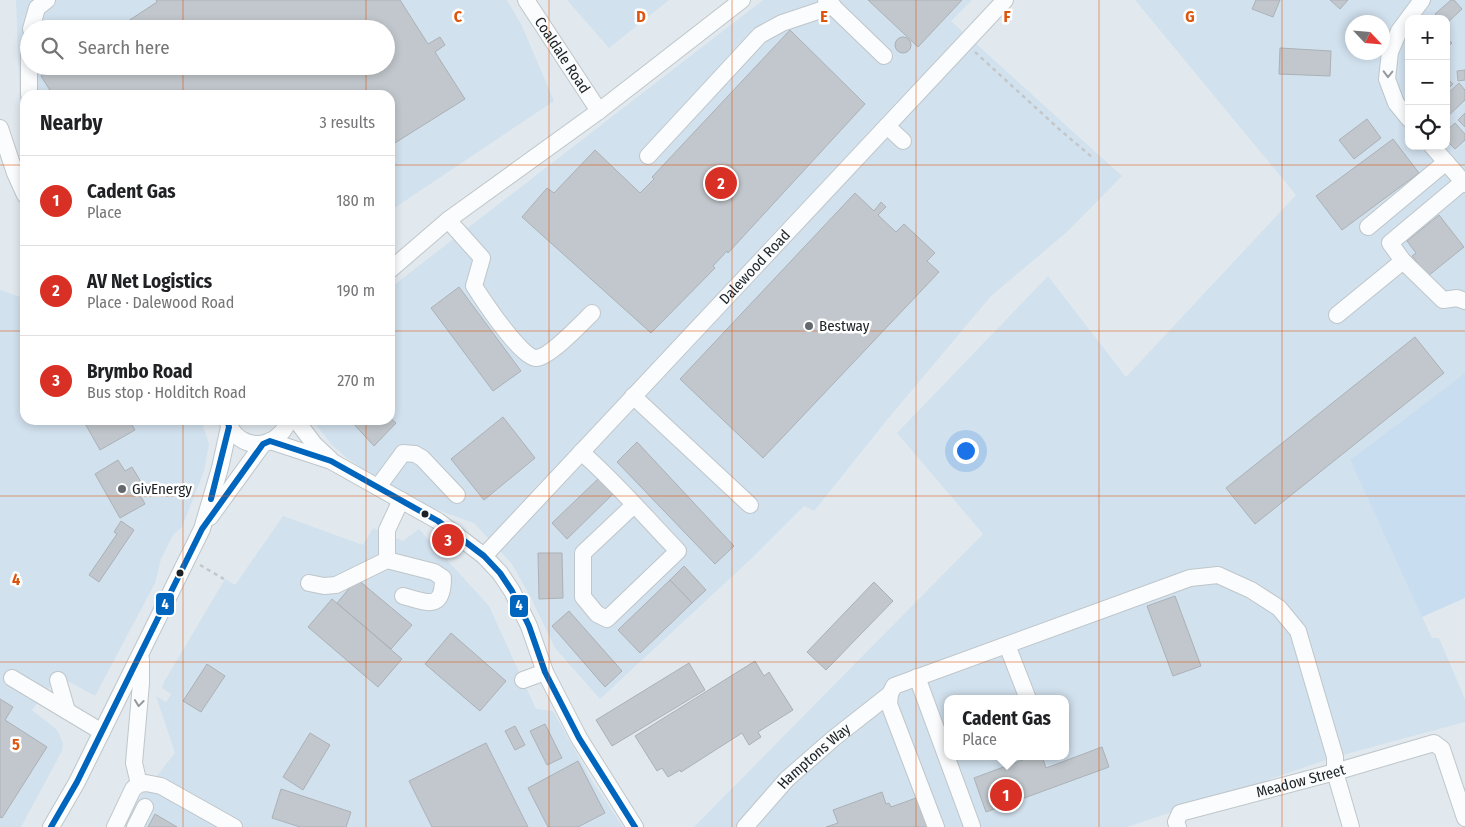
<!DOCTYPE html>
<meta charset="utf-8">
<style>
body{margin:0;font-family:"Fira Sans Condensed",sans-serif;background:#f6f6f6;color:#202124}
.controls{position:absolute;right:15px;top:15px;display:grid;overflow:hidden;border-radius:10px;box-shadow:0 2px 8px #0003}
.controls button{width:45px;height:45px;display:grid;place-items:center;padding:0;border:0;border-bottom:1px solid #e0e0e0;background:#fff;color:#202124;font:25px sans-serif}
.compass{position:absolute;left:1345px;top:15px;width:45px;height:45px;border-radius:50%;background:#fff;box-shadow:0 2px 8px #0003;rotate:116deg}
.you{position:absolute;left:965px;top:450px;width:18px;height:18px;margin:-12px;border:4px solid #fff;border-radius:50%;background:#1a73e8;box-shadow:0 0 0 8px #1a73e833}
.badge{display:grid;place-items:center;width:32px;height:32px;border-radius:50%;background:#d93025;color:#fff;font-size:16px;font-weight:700}
.pin{position:absolute;translate:-50% -50%;border:2px solid #fff;box-shadow:0 1px 5px #0006}
.popup{position:absolute;left:944px;top:695px;width:125px;height:65px;box-sizing:border-box;display:grid;place-content:center;border-radius:10px;background:#fff;filter:drop-shadow(0 1px 4px #0005);font-size:16px;white-space:nowrap;color:#757577}
.popup b{font-size:19px;color:#202124}
.popup::after{content:'';position:absolute;left:50%;top:100%;margin-left:-10px;border:10px solid transparent;border-top-color:#fff}
.list{margin:0;padding:0;list-style:none}
h2{display:flex;justify-content:space-between;align-items:center;height:65px;margin:0;padding:0 20px;font-size:21px}
h2 small{font-size:16px;font-weight:400;color:#757577}
.list li{display:grid;grid-template-columns:32px 1fr auto;gap:15px;align-items:center;box-sizing:border-box;height:90px;padding:0 20px;border-top:1px solid #e0e0e0}
.list b{display:block;font-size:19px;white-space:nowrap}
.list p{margin:0;font-size:16px;white-space:nowrap;color:#757577}
.list em{font-size:16px;font-style:normal;color:#757577}
.icon{flex:none;width:28px;height:28px;fill:none;stroke:currentColor;stroke-width:2;stroke-linecap:round;stroke-linejoin:round}
.map{position:relative;flex:none;width:1465px;height:827px;overflow:hidden}
.search{position:absolute;background:#fff;box-shadow:0 2px 8px #0003;left:20px;top:20px;width:375px;height:55px;display:flex;align-items:center;gap:12px;box-sizing:border-box;padding:0 18px;border-radius:28px;color:#757577;font-size:19px}
.panel{position:absolute;background:#fff;box-shadow:0 2px 8px #0003;left:20px;top:90px;width:375px;height:335px;border-radius:15px}
.map>svg:first-child{display:block}
.built{fill:#d1e1ed;fill-rule:evenodd}
.green{fill:#c8def0}
.building{fill:#c1c7cc;stroke:#abb1b6}
.lines{fill:none;stroke-linecap:round;stroke-linejoin:round}
.minor-casing{stroke:#bfc6ca;stroke-width:18}
.path{stroke:#c4c7ca;stroke-width:2.5;stroke-dasharray:4 4;stroke-linecap:butt}
.minor{stroke:#fafcfd;stroke-width:16}
.bus-1-casing{stroke:#fff;stroke-width:10}
.bus-1{stroke:#0065bd;stroke-width:6}
.oneway{stroke:#979a9c}
.grid{fill:none;stroke:#de560d;stroke-width:1;stroke-opacity:0.55}
.poi-dot{fill:#62686c;stroke:#fff;stroke-width:2}
.bus-dot{fill:#1d2226;stroke:#fff;stroke-width:2}
.labels{text-anchor:middle;stroke-width:5;stroke-linejoin:round;paint-order:stroke}
.street-label{font-size:15px;fill:#1d2226;stroke:#fff}
.poi-label{font-size:15px;fill:#1d2226;stroke:#fff;text-anchor:start}
.grid-label{font-size:16px;text-anchor:middle;font-weight:bold;fill:#de560d;stroke:#fff;stroke-width:5;stroke-linejoin:round;paint-order:stroke}
.line-badge{stroke:#fff;stroke-width:2}
.badge-label{font-size:14px;text-anchor:middle;font-weight:bold;fill:#fff}
</style>
<div class="map">
<svg width="1465" height="827" viewBox="0 0 1465 827">
<rect width="100%" height="100%" fill="#e1e9ef"/>
<!-- built -->
<g class="built">
<path d="M16,0H507L522,26L554,101L390,211V95H25V128L20,111ZM29,29H386V66H29Z"/>
<polygon points="567,0 669,0 609,48"/>
<polygon points="763,0 972,0 951,21 1122,176 1067,232 991,296 887,420 814,511 804,506 752,558 600,699 555,648 531,598 512,564 474,523 426,506 363,469 348,459 332,445 312,420 390,420 390,288"/>
<path d="M1135,0H1465V373L1350,460L1432,638H1439L1465,699V722L1335,757L1127,827H694L983,534L897,433L1048,276L1126,377L1296,195ZM1409,19H1446V146H1409ZM1352,22H1382V52H1352ZM947,699H1065V756H947Z"/>
<polygon points="0,290 23,298 25,297 25,420 201,420 209,444 204,471 182,527 173,535 161,559 155,583 95,696 62,678 53,683 32,710 57,730 63,743 62,751 21,827 0,827"/>
<polygon points="283,516 363,545 373,528 403,541 419,529 489,606 536,709 553,711 591,779 623,827 122,827 134,804 175,753 156,696 166,702 171,694 162,688 164,682 225,579 235,585"/>
</g>
<!-- green -->
<polygon class="green" points="1465,373 1465,598 1422,617 1350,460"/>
<!-- building -->
<g class="building">
<polygon points="156,0 400,0 428,44 440,37 445,45 435,52 465,99 390,146 390,95 53,95 41,76 45,73 40,66 51,66 52,69 56,66 386,66 386,29 116,29 157,2"/>
<polygon points="868,0 962,0 918,47"/>
<polygon points="1256,0 1280,0 1273,17 1252,9"/>
<polygon points="1330,0 1348,0 1340,9"/>
<polygon points="1451,0 1454,0 1462,9 1446,24 1446,19 1440,19 1435,14"/>
<polygon points="790,30 865,104 728,253 727,251 713,266 715,268 651,333 522,217 547,188 554,193 595,150 640,193 654,179 652,177"/>
<polygon points="1446,37 1452,43 1446,48"/>
<circle cx="903" cy="45" r="8"/>
<polygon points="1280,48 1331,51 1330,76 1279,74"/>
<polygon points="1465,70 1465,80 1458,81 1457,71"/>
<polygon points="1446,77 1453,84 1446,91"/>
<polygon points="1459,83 1465,90 1465,100 1446,118 1446,95"/>
<polygon points="1465,113 1465,127 1458,120"/>
<polygon points="1367,119 1381,138 1354,159 1339,140"/>
<polygon points="1455,123 1465,134 1465,140 1455,149 1446,140 1446,131"/>
<polygon points="1393,139 1419,173 1342,230 1316,196"/>
<polygon points="855,193 874,211 881,202 886,207 878,215 896,232 904,224 935,253 927,261 939,272 763,458 680,379"/>
<polygon points="1439,215 1464,247 1428,276 1412,256 1416,253 1407,241"/>
<polygon points="459,287 521,371 493,391 431,308"/>
<polygon points="1415,337 1444,373 1255,524 1226,488"/>
<polygon points="503,417 535,458 484,500 451,459"/>
<polygon points="390,418 396,423 374,446 350,420 390,420"/>
<polygon points="83,420 129,420 135,430 100,450"/>
<polygon points="637,442 734,546 715,564 617,462"/>
<polygon points="118,460 125,471 132,467 144,487 138,491 145,504 120,518 95,474"/>
<polygon points="599,478 614,493 567,539 552,523"/>
<polygon points="121,521 134,530 99,582 89,575 117,534 114,532"/>
<polygon points="538,553 562,553 563,598 539,599"/>
<polygon points="684,566 706,590 692,603 670,580"/>
<polygon points="357,579 412,625 391,649 337,603"/>
<polygon points="670,580 692,603 640,653 618,630"/>
<polygon points="874,582 893,601 826,670 807,652"/>
<polygon points="1175,596 1201,666 1173,676 1147,606"/>
<polygon points="332,599 402,659 378,687 308,627"/>
<polygon points="569,611 622,671 605,687 552,626"/>
<polygon points="451,633 506,681 480,711 425,664"/>
<polygon points="755,661 764,676 769,672 793,710 758,732 761,737 749,745 742,733 681,772 680,770 668,777 662,768 657,771 635,736"/>
<polygon points="689,663 705,690 612,746 596,720"/>
<polygon points="207,664 225,676 201,712 183,701"/>
<polygon points="0,699 13,707 5,720 47,747 2,818 0,817"/>
<polygon points="545,724 562,758 547,765 530,731"/>
<polygon points="515,726 525,745 515,750 505,731"/>
<polygon points="310,733 330,745 303,790 283,777"/>
<polygon points="486,743 528,827 432,827 409,781"/>
<polygon points="1102,747 1109,767 986,812 974,778 1033,756 1042,756 1046,768"/>
<polygon points="578,761 605,813 578,827 548,827 528,788"/>
<polygon points="281,789 351,812 346,827 300,827 272,818"/>
<polygon points="882,792 886,804 889,803 891,807 916,798 927,827 826,827 838,823 833,810"/>
<polygon points="155,814 177,827 148,827"/>
</g>
<g class="lines">
<defs>
<g id="minor">
<path id="s1" d="M526,0L599,111"/>
<polyline points="826,0 884,56"/>
<polyline points="31,29 37,8 47,0"/>
<polyline points="29,44 29,95"/>
<polyline points="1409,119 1396,103 1387,79 1390,52 1399,31 1422,0"/>
<polyline points="887,126 903,141"/>
<polyline points="0,128 15,173 25,195"/>
<polyline points="1432,146 1465,184"/>
<polyline points="648,156 760,35 782,23 833,6"/>
<polyline points="1463,182 1390,243 1403,261 1443,300 1457,298 1465,301"/>
<path d="M448,220L482,258L474,286C483,300 521,358 536,358C549,358 582,323 592,313"/>
<polyline points="1368,227 1446,162"/>
<polyline points="390,270 448,220 599,111 742,0"/>
<polyline points="1337,315 1403,261"/>
<polyline points="633,396 750,505"/>
<path d="M227,420C238,453 277,451 289,420"/>
<polyline points="296,420 314,444 330,459"/>
<polyline points="270,441 331,461 438,521 484,556 500,573 512,591 529,626 545,672 579,738 635,827"/>
<path d="M581,452C616,482 646,518 678,551L607,619L597,614L583,597V553L634,505"/>
<polyline points="378,487 403,453 415,454 422,458 457,495"/>
<polyline points="210,517 263,444"/>
<path id="s2" d="M484,556L1005,0"/>
<polyline points="387,560 387,530 401,500"/>
<path d="M309,583L324,586L336,585L387,560L434,572L443,578C443,612 426,602 403,596"/>
<polyline points="1007,645 1028,699"/>
<polyline points="917,677 972,826"/>
<polyline points="12,678 102,732"/>
<polyline points="58,680 67,711"/>
<polyline points="523,680 545,672"/>
<polyline points="139,784 134,763 141,683 141,659"/>
<polyline points="51,827 77,782 202,529 220,468 229,427"/>
<polyline points="115,827 133,789 139,784 146,783 161,786 234,827"/>
<polyline points="135,827 145,807"/>
<path id="s3" d="M745,827L787,779L834,738L890,694"/>
<polyline points="936,827 889,704 890,694 894,686 1190,578 1218,575 1251,590 1279,608 1298,631 1335,757 1335,772 1351,827"/>
<path id="s4" d="M1178,827L1176,822L1180,813L1335,772L1434,743L1442,749L1465,818"/>
</g>
</defs>
<!-- minor casing -->
<use href="#minor" class="minor-casing"/>
<!-- path -->
<g class="path">
<polyline points="975,52 1059,129 1093,158"/>
<polyline points="200,565 224,579"/>
</g>
<!-- minor -->
<use href="#minor" class="minor"/>
<defs>
<g id="bus-1">
<polyline points="211,499 229,427 227,420"/>
<polyline points="51,827 77,782 202,529 263,444 270,441 331,461 438,521 484,556 500,573 512,591 529,626 545,672 579,738 635,827"/>
</g>
</defs>
<!-- bus-1 casing -->
<use href="#bus-1" class="bus-1-casing"/>
<!-- bus-1 -->
<use href="#bus-1" class="bus-1"/>
</g>
<!-- one-way arrows -->
<defs><path id="oneway-chevron" d="M-2-3.5L2.5 0L-2 3.5" fill="none" stroke-width="1.6" stroke-linecap="round" stroke-linejoin="round" transform="scale(1.25)"/></defs>
<g class="oneway">
<use href="#oneway-chevron" transform="translate(1388 74) rotate(91)"/>
<use href="#oneway-chevron" transform="translate(139 703) rotate(96)"/>
</g>
<!-- grid -->
<path class="grid" d="M183,0V29M366,0V29M549,0V827M732,0V827M916,0V827M1099,0V827M1282,0V827M183,66V95M366,66V95M0,165H25M390,165H1465M0,331H25M390,331H1465M183,420V827M366,420V827M0,496H1465M0,662H1465"/>
<!-- markers -->
<g class="poi-dot">
<circle cx="809" cy="326" r="5"/>
<circle cx="122" cy="489" r="5"/>
</g>
<g class="bus-dot">
<circle cx="425" cy="514" r="4.5"/>
<circle cx="180" cy="573" r="4.5"/>
</g>
<g class="labels">
<!-- street labels -->
<g class="street-label">
<text dy="5" stroke="none"><textPath href="#s1" startOffset="66">Coaldale Road</textPath></text>
<text dy="5" stroke="none"><textPath href="#s2" startOffset="396">Dalewood Road</textPath></text>
<text dy="5" stroke="none"><textPath href="#s3" startOffset="99">Hamptons Way</textPath></text>
<text dy="5" stroke="none"><textPath href="#s4" startOffset="140">Meadow Street</textPath></text>
</g>
<!-- poi labels -->
<g class="poi-label">
<text x="819" y="331">Bestway</text>
<text x="132" y="494">GivEnergy</text>
</g>
</g>
<g class="grid-label">
<text x="458" y="22">C</text>
<text x="641" y="22">D</text>
<text x="824" y="22">E</text>
<text x="1007" y="22">F</text>
<text x="1190" y="22">G</text>
<text x="16" y="585">4</text>
<text x="16" y="750">5</text>
</g>
<g class="line-badge">
<rect x="155" y="592" width="20" height="24" rx="5" fill="#0065bd"/>
<rect x="509" y="594" width="20" height="24" rx="5" fill="#0065bd"/>
</g>
<g class="badge-label">
<text x="165" y="609">4</text>
<text x="519" y="610">4</text>
</g>
</svg>
<div class="controls">
<button>+</button>
<button>−</button>
<button><svg class="icon" aria-label="locate" viewBox="0 0 24 24"><circle cx="12" cy="12" r="6"/><path d="M12 2v4M12 18v4M2 12h4M18 12h4"/></svg></button>
</div>
<svg class="compass" viewBox="-18 -18 36 36"><path d="M0-13l5 13h-10z" fill="#e53935"/><path d="M0 13l5-13h-10z" fill="#757577"/></svg>
<div class="you"></div>
<div class="pin badge" style="left:1006px;top:795px">1</div>
<div class="popup"><b>Cadent Gas</b>Place</div>
<div class="pin badge" style="left:721px;top:183px">2</div>
<div class="pin badge" style="left:448px;top:540px">3</div>
<div class="search"><svg class="icon" aria-label="search" viewBox="0 0 24 24"><circle cx="10" cy="10" r="6"/><path d="M15 15l6 6"/></svg>Search here</div>
<section class="panel">
<h2>Nearby<small>3 results</small></h2>
<ul class="list">
<li><span class="badge">1</span><div><b>Cadent Gas</b><p>Place</p></div><em>180 m</em></li>
<li><span class="badge">2</span><div><b>AV Net Logistics</b><p>Place · Dalewood Road</p></div><em>190 m</em></li>
<li><span class="badge">3</span><div><b>Brymbo Road</b><p>Bus stop · Holditch Road</p></div><em>270 m</em></li>
</ul>
</section>
</div>
